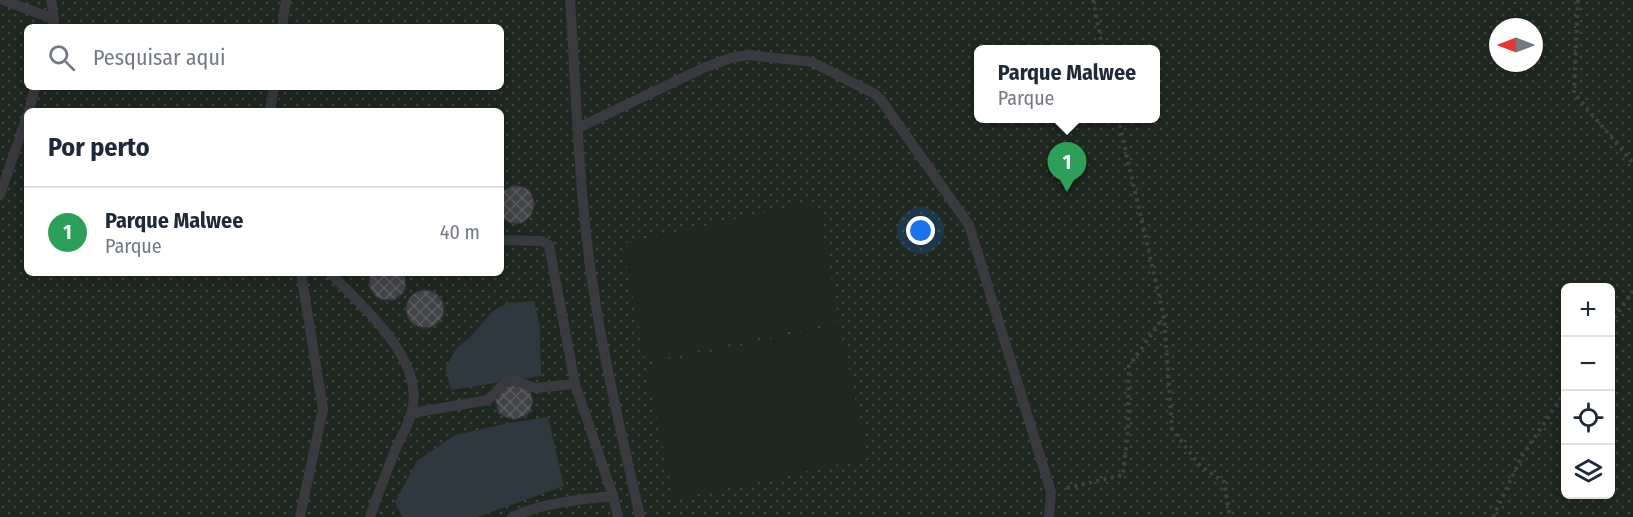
<!DOCTYPE html>
<html lang="pt">
<meta charset="utf-8">
<style>
body{margin:0;font-family:"Fira Sans Condensed",sans-serif;background:#f2f2f3;color:#1f2937}
.controls{position:absolute;right:18px;bottom:18px;display:grid;overflow:hidden;border-radius:9px;box-shadow:0 3px 15px #0003}
.controls button{width:54px;height:54px;display:grid;place-items:center;padding:0;border:0;border-bottom:2px solid #e0e1e3;background:#fff;color:#1f2937;font:30px sans-serif}
.compass{position:absolute;left:1489px;top:18px;width:54px;height:54px;border-radius:50%;background:#fff;box-shadow:0 3px 15px #0003;rotate:270deg}
.you{position:absolute;left:921px;top:231px;width:21px;height:21px;margin:-15px;border:4px solid #fff;border-radius:50%;background:#1a73e8;box-shadow:0 0 0 9px #1a73e833}
.badge{display:grid;place-items:center;width:39px;height:39px;border-radius:50%;background:#7c3aed;color:#fff;font-size:20px;font-weight:700}
.pin{position:absolute;translate:-50% -50px;filter:drop-shadow(0 2px 3px #0008)}
.pin::after{content:'';position:absolute;top:32px;width:21px;height:18px;background:inherit;clip-path:polygon(0 0,100% 0,50% 100%)}
.popup{position:absolute;left:974px;top:45px;width:186px;height:78px;box-sizing:border-box;display:grid;place-content:center;border-radius:9px;background:#fff;filter:drop-shadow(0 2px 4px #0005);font-size:20px;white-space:nowrap;color:#747a83}
.popup b{font-size:22px;color:#1f2937}
.popup::after{content:'';position:absolute;left:50%;top:100%;margin-left:-12px;border:12px solid transparent;border-top-color:#fff}
.list{margin:0;padding:0;list-style:none}
h2{display:flex;justify-content:space-between;align-items:center;height:78px;margin:0;padding:0 24px;font-size:26px}
h2 small{font-size:20px;font-weight:400;color:#747a83}
.list li{display:grid;grid-template-columns:39px 1fr auto;gap:18px;align-items:center;box-sizing:border-box;height:90px;padding:0 24px;border-top:2px solid #e0e1e3}
.list b{display:block;font-size:22px;white-space:nowrap}
.list p{margin:0;font-size:20px;white-space:nowrap;color:#747a83}
.list em{font-size:20px;font-style:normal;color:#747a83}
.icon{flex:none;width:33px;height:33px;fill:none;stroke:currentColor;stroke-width:2;stroke-linecap:round;stroke-linejoin:round}
.map{position:relative;flex:none;width:1633px;height:517px;overflow:hidden}
.search{position:absolute;background:#fff;box-shadow:0 3px 15px #0003;left:24px;top:24px;width:480px;height:66px;display:flex;align-items:center;gap:15px;box-sizing:border-box;padding:0 21px;border-radius:9px;color:#747a83;font-size:22px}
.panel{position:absolute;background:#fff;box-shadow:0 3px 15px #0003;left:24px;top:108px;width:480px;height:168px;border-radius:9px}
.map>svg:first-child{display:block}
.park{fill:url(#park-dots);fill-rule:evenodd}
.pitch{fill:#1f2820}
.water{fill:#2d383f}
.building{fill:url(#building-cross-hatch);stroke:#323236;stroke-width:1.5}
.lines{fill:none;stroke-linecap:round;stroke-linejoin:round}
.path{stroke:#3f4146;stroke-width:4;stroke-dasharray:3 4.5;stroke-linecap:butt}
.lane{stroke:#393a3f;stroke-width:10}
</style>
<div class="map">
<svg width="1633" height="517" viewBox="0 0 1633 517">
<defs>
<pattern id="park-dots" width="8" height="8" patternUnits="userSpaceOnUse" patternTransform="scale(1.5)"><rect width="8" height="8" fill="#1f2820"/><path d="M2 2h.1M6 6h.1" fill="none" stroke="#3d453e" stroke-width="1.8" stroke-linecap="round"/></pattern>
<pattern id="building-cross-hatch" width="8" height="8" patternUnits="userSpaceOnUse" patternTransform="scale(1.5)"><rect width="8" height="8" fill="#424347"/><path d="M0 0l8 8M0 8l8-8" fill="none" stroke="#5b5c5f"/></pattern>
</defs>
<rect width="100%" height="100%" fill="#18181a"/>
<!-- park -->
<path class="park" d="M0,0H1633V517H0ZM27,27H501V87H27ZM1498,27H1534V63H1498ZM978,50H1156V118H978ZM27,111H501V273H27ZM1566,288H1610V494H1566Z"/>
<!-- pitch -->
<g class="pitch">
<polygon points="817,201 839,321 646,362 622,244"/>
<polygon points="839,324 868,458 674,500 646,366"/>
</g>
<!-- water -->
<g class="water">
<polygon points="534,301 540,326 541,376 451,390 445,368 456,349 472,335 493,311 507,303"/>
<polygon points="548,417 564,486 477,517 402,517 395,502 417,461 455,435 509,423"/>
</g>
<!-- building -->
<g class="building">
<polygon points="514,185 527,188 531,193 535,204 531,216 522,223 516,224 510,223 501,217 501,192"/>
<polygon points="370,273 405,273 406,287 403,293 394,300 382,300 376,297 369,286"/>
<circle cx="425" cy="309" r="19"/>
<polygon points="512,381 530,389 533,401 530,412 525,416 514,420 502,416 498,412 495,399"/>
</g>
<g class="lines">
<!-- path -->
<g class="path">
<polyline points="1093,0 1103,50"/>
<polyline points="1578,0 1574,93 1633,163"/>
<polyline points="1118,118 1164,317 1172,429 1200,466 1224,482 1230,517"/>
<polyline points="1610,324 1633,291"/>
<polyline points="1067,488 1123,475 1128,430 1129,366 1163,318"/>
<polyline points="1493,517 1522,456 1566,391"/>
</g>
<!-- lane -->
<g class="lane">
<polyline points="3,0 54,19"/>
<polyline points="51,0 54,19 52,27"/>
<path d="M570,0C576,86 578,173 589,258C600,346 621,431 640,517"/>
<polyline points="282,27 286,0"/>
<polyline points="29,111 35,87"/>
<polyline points="270,111 274,87"/>
<polyline points="578,128 703,68 731,58 749,55 812,62 875,94 881,100 969,225 1051,492 1049,517"/>
<polyline points="0,195 27,116"/>
<polyline points="501,240 542,241 549,245 575,384 613,496"/>
<path d="M330,273C362,306 428,362 411,414C408,426 401,437 396,448C387,471 378,493 370,517"/>
<polyline points="412,413 488,400 505,383 512,380 536,388 575,384"/>
<polyline points="300,517 323,409 301,273"/>
<path d="M512,517C541,503 582,499 613,496L618,517"/>
</g>
</g>
</svg>
<div class="controls">
<button>+</button>
<button>−</button>
<button><svg class="icon" aria-label="locate" viewBox="0 0 24 24"><circle cx="12" cy="12" r="6"/><path d="M12 2v4M12 18v4M2 12h4M18 12h4"/></svg></button>
<button><svg class="icon" aria-label="layers" viewBox="0 0 24 24"><path d="M12 4l9 5-9 5-9-5zM3 14l9 5 9-5"/></svg></button>
</div>
<svg class="compass" viewBox="-18 -18 36 36"><path d="M0-13l5 13h-10z" fill="#e53935"/><path d="M0 13l5-13h-10z" fill="#747a83"/></svg>
<div class="you"></div>
<div class="pin badge" style="left:1067px;top:192px;background:#2e9e5b">1</div>
<div class="popup"><b>Parque Malwee</b>Parque</div>
<div class="search"><svg class="icon" aria-label="search" viewBox="0 0 24 24"><circle cx="10" cy="10" r="6"/><path d="M15 15l6 6"/></svg>Pesquisar aqui</div>
<section class="panel">
<h2>Por perto<small></small></h2>
<ul class="list">
<li><span class="badge" style="background:#2e9e5b">1</span><div><b>Parque Malwee</b><p>Parque</p></div><em>40 m</em></li>
</ul>
</section>
</div>
